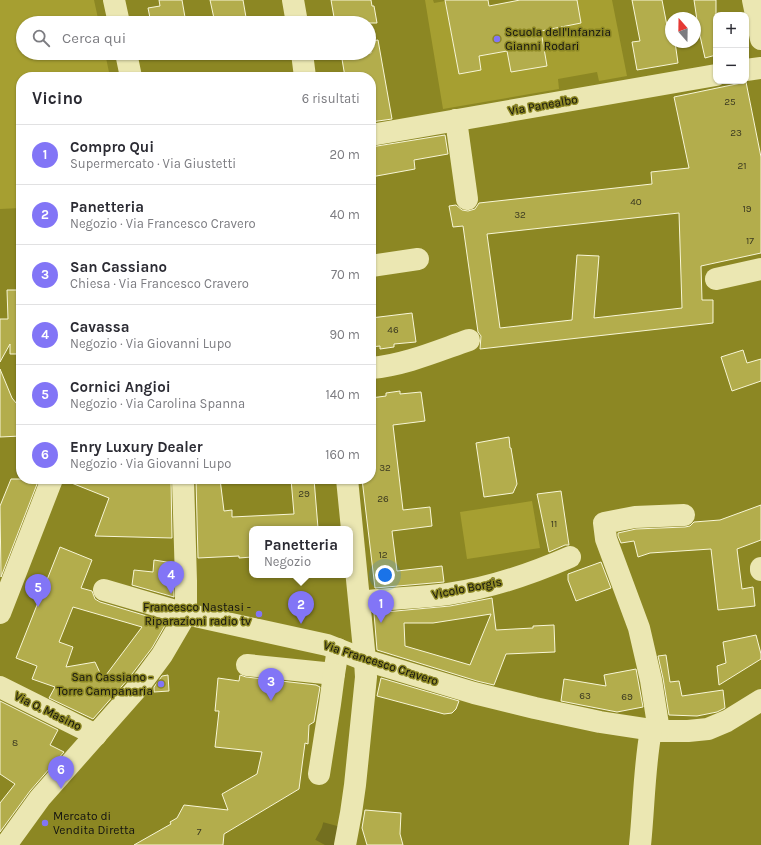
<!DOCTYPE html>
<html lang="it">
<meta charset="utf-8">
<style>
body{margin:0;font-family:Karla,sans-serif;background:#f7f7f7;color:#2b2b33}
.controls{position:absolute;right:12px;top:12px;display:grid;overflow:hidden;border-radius:8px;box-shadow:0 1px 3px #0004}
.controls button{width:36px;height:36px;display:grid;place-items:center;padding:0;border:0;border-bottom:1px solid #e1e1e2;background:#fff;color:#2b2b33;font:20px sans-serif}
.compass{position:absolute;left:665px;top:12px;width:36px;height:36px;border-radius:50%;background:#fff;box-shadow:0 1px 3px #0004;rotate:340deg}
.you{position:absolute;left:385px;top:575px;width:14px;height:14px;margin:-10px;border:3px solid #fff;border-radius:50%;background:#1a73e8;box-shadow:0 0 0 6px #1a73e833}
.badge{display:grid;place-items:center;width:26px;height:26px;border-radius:50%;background:#8275f6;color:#fff;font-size:13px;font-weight:700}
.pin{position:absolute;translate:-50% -33px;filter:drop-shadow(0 1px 2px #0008)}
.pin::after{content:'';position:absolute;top:21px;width:14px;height:12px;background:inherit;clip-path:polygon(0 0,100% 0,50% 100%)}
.popup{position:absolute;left:249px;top:526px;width:104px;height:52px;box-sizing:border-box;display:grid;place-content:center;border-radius:8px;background:#fff;filter:drop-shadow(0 1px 3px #0005);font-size:13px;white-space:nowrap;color:#7c7c81}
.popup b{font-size:15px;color:#2b2b33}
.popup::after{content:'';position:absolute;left:50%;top:100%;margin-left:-8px;border:8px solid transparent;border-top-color:#fff}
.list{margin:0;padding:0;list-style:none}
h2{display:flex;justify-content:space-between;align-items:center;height:52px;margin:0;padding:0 16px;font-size:17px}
h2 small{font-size:13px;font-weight:400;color:#7c7c81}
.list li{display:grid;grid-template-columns:26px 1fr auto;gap:12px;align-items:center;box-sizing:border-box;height:60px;padding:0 16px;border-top:1px solid #e1e1e2}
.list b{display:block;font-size:15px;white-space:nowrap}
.list p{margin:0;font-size:13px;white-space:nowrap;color:#7c7c81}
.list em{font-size:13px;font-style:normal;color:#7c7c81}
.icon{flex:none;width:22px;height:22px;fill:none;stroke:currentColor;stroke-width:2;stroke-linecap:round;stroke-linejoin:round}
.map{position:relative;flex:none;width:761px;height:845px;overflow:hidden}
.search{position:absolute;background:#fff;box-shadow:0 1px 3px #0004;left:16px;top:16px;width:360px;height:44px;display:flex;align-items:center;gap:10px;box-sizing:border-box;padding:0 14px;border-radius:22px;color:#7c7c81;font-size:15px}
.panel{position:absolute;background:#fff;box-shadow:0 1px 3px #0004;left:16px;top:72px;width:360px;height:412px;border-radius:16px}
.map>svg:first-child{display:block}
.green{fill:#a69f31}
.building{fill:#b3ad4c;stroke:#f8f6d6;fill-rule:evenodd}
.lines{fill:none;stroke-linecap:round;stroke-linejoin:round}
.minor-tunnel{stroke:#736f1f;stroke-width:22;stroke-dasharray:22 11;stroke-linecap:butt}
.minor{stroke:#ebe7b2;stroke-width:22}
.poi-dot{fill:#8275f6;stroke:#8c8723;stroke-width:1.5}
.labels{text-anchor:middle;stroke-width:3;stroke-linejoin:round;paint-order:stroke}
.number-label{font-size:10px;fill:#3a3820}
.poi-label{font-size:12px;fill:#111;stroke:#8c8723;text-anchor:start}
.street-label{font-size:12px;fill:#111;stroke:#8c8723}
</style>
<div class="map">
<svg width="761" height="845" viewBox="0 0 761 845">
<rect width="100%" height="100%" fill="#8c8723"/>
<!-- green -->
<g class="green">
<polygon points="0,0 94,0 99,23 23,23 23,53 105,53 110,77 21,77 21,208 0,209"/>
<polygon points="425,0 433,0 434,3 445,1 459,74 481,70 479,56 507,51 511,72 547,66 540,27 577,0 612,0 627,76 599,81 597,72 558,79 559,89 443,109"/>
<polygon points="532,501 540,548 467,559 460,512"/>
</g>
<!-- building -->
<g class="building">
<polygon points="159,0 182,0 186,23 151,23 148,8 160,6"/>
<polygon points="210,0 243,0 247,23 215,23"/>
<polygon points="331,0 371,0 372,6 374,6 377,23 335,23"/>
<polygon points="445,0 488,0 489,6 520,0 577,0 581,23 541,31 547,66 511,72 507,51 479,56 481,70 459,74"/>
<polygon points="632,0 662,0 669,36 671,36 671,42 675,42 678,63 637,70 632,42 640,41"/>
<polygon points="694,0 716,0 716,55 705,58 698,27"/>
<polygon points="378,40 392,119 371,122 371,77 345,77 341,53 371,53 371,41"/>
<path d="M746,82L761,157V253L701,266L702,300H713V323L480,349L481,336L478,332L463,226L453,227L449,206L456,205L462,210L468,211L475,209L479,203L652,184L651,172L689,168L674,97ZM679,213L682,308L594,318L599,256L577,255L572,320L500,328L487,234Z"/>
<polygon points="445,135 448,154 414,160 415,169 371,177 371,147"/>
<polygon points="7,290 21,290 21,354 10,354 10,344 0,362 0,319 8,319"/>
<polygon points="412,313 416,342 394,344 394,347 380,349 380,346 371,347 371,318"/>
<polygon points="743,350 747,363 761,359 761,381 732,391 721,357"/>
<polygon points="0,369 12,398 21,409 21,436 0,437"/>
<polygon points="400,391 400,394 421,392 425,421 393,425 403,510 430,507 432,526 392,531 397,571 442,566 444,582 375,588 362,479 371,479 371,398 386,396 386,393"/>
<polygon points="509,437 510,448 511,448 517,484 513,493 484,497 476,443"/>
<polygon points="11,479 39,479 1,577 0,506"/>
<polygon points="64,479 171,479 172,538 95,536 109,498 64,480"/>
<polygon points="196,479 220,479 224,511 232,510 232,517 294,514 291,479 314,479 318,528 304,529 252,529 252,557 239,558 239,556 198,558"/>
<polygon points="561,491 569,545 565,545 549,552 537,494"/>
<polygon points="761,505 761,540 737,549 742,589 753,587 755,606 718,610 711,549 650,553 638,557 634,541 621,543 618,536 618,533 636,529 685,527 690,526 694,522 720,520"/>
<path d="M60,547L92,560L81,588L92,591L95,599L100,602L167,622L152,648L129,678L93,719L49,698L55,687L32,679L37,666L16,658ZM73,607L142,627L103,679L95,662L66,667L73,647L59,642Z"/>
<polygon points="154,560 173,563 174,597 132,585 134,570 153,572"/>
<polygon points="601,562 611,588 576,601 568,580 568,574"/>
<path d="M492,598L496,630L533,628V626L554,625L555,652L506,654L494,685L477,681L377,650L374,613L450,606ZM491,614L470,665L405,646L404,623H433Z"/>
<polygon points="756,635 761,654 761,659 719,685 717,666 726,663 723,642"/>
<polygon points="666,655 670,682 679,681 682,696 723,690 725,708 717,712 697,716 669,715 663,678 658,656"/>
<polygon points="636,669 643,707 617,712 561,701 564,679 606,686 604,675"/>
<polygon points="168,675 169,691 154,692 154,687 162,676"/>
<polygon points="240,675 246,677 316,685 320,687 314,722 309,725 308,744 305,743 299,789 224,834 223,845 134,845 171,824 170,822 177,818 184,805 228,810 222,794 257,774 262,752 215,747 219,711 215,711 218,678 239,681"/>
<polygon points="381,678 459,701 456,709 452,713 444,714 377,696"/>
<polygon points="0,701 58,730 50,745 64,752 30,791 0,832 0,803 15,784 0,774"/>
<polygon points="365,810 401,813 400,834 403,845 367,845 362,828"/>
</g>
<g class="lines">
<!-- minor-tunnel -->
<polyline class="minor-tunnel" points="325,845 332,832 335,821"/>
<!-- minor -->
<g class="minor">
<polyline points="114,0 119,23"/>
<polyline points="293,0 297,23"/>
<polyline points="753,0 761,39"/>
<polyline points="126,53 131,77"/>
<polyline points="302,53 305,77"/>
<polyline points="746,70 761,68"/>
<polyline points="456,120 467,199"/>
<polyline points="371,135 716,75"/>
<polyline points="371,266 418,259"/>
<polyline points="716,279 761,269"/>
<path d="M371,368C405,365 437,351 469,340"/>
<polyline points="761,568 761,570"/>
<polyline points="104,590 186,614 327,645 365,660 474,693 535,708 600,722 659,731 688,731 708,729 727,721 761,700"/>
<path d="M360,602C389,598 419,598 448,594C490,588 531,574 570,557"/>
<polyline points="0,613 52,479"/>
<polyline points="247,665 334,674 338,649"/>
<polyline points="0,687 96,735"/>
<polyline points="659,731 651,680 639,628 606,539 604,523 635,517 684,515"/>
<polyline points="319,774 330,704 334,674"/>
<polyline points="6,845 40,798 139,686 162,655 186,614 186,581 183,479"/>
<polyline points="345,845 351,813 355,785 366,677 365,660 347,479"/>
<path d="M640,845C644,807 644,768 651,730"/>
</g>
</g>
<!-- markers -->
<g class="poi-dot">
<circle cx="497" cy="39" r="4"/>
<circle cx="259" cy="614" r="4"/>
<circle cx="161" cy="684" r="4"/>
<circle cx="45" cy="823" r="4"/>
</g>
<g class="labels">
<!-- number labels -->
<g class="number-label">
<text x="730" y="105">25</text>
<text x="736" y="136">23</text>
<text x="742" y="169">21</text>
<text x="636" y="205">40</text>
<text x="747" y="212">19</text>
<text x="520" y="218">32</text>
<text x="750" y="244">17</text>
<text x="393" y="333">46</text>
<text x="385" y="471">32</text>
<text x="304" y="497">29</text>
<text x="383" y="502">26</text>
<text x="554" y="527">11</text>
<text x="383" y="558">12</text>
<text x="585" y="699">63</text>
<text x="627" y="700">69</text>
<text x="15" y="746">8</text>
<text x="199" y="835">7</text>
</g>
<!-- poi labels -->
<g class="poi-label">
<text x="505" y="36">Scuola dell'Infanzia<tspan x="505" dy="14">Gianni Rodari</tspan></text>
<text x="251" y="611" text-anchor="end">Francesco Nastasi -<tspan x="251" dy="14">Riparazioni radio tv</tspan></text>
<text x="153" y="681" text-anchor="end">San Cassiano -<tspan x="153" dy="14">Torre Campanaria</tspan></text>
<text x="53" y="820">Mercato di<tspan x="53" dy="14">Vendita Diretta</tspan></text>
</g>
<!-- street labels -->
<g class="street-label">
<text transform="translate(543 105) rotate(-10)" y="4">Via Panealbo</text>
<text transform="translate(467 588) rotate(-11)" y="4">Vicolo Borgis</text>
<text transform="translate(381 663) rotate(18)" y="4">Via Francesco Cravero</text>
<text transform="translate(48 711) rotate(26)" y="4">Via O. Masino</text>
</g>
</g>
</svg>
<div class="controls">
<button>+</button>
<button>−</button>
</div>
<svg class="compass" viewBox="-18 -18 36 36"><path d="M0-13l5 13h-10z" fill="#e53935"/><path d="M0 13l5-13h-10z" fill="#7c7c81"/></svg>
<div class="you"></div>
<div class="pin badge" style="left:381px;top:623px">1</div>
<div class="pin badge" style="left:301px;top:624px">2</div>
<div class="popup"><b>Panetteria</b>Negozio</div>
<div class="pin badge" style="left:271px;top:701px">3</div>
<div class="pin badge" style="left:171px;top:594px">4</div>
<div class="pin badge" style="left:38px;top:607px">5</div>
<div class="pin badge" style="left:61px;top:789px">6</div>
<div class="search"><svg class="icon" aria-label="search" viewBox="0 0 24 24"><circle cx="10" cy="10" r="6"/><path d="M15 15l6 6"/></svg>Cerca qui</div>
<section class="panel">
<h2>Vicino<small>6 risultati</small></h2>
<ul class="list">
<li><span class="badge">1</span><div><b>Compro Qui</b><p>Supermercato · Via Giustetti</p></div><em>20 m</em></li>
<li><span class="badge">2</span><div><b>Panetteria</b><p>Negozio · Via Francesco Cravero</p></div><em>40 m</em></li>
<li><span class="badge">3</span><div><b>San Cassiano</b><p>Chiesa · Via Francesco Cravero</p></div><em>70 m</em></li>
<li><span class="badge">4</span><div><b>Cavassa</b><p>Negozio · Via Giovanni Lupo</p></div><em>90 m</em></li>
<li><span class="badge">5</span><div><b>Cornici Angioi</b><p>Negozio · Via Carolina Spanna</p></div><em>140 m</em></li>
<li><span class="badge">6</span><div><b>Enry Luxury Dealer</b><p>Negozio · Via Giovanni Lupo</p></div><em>160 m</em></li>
</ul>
</section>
</div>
